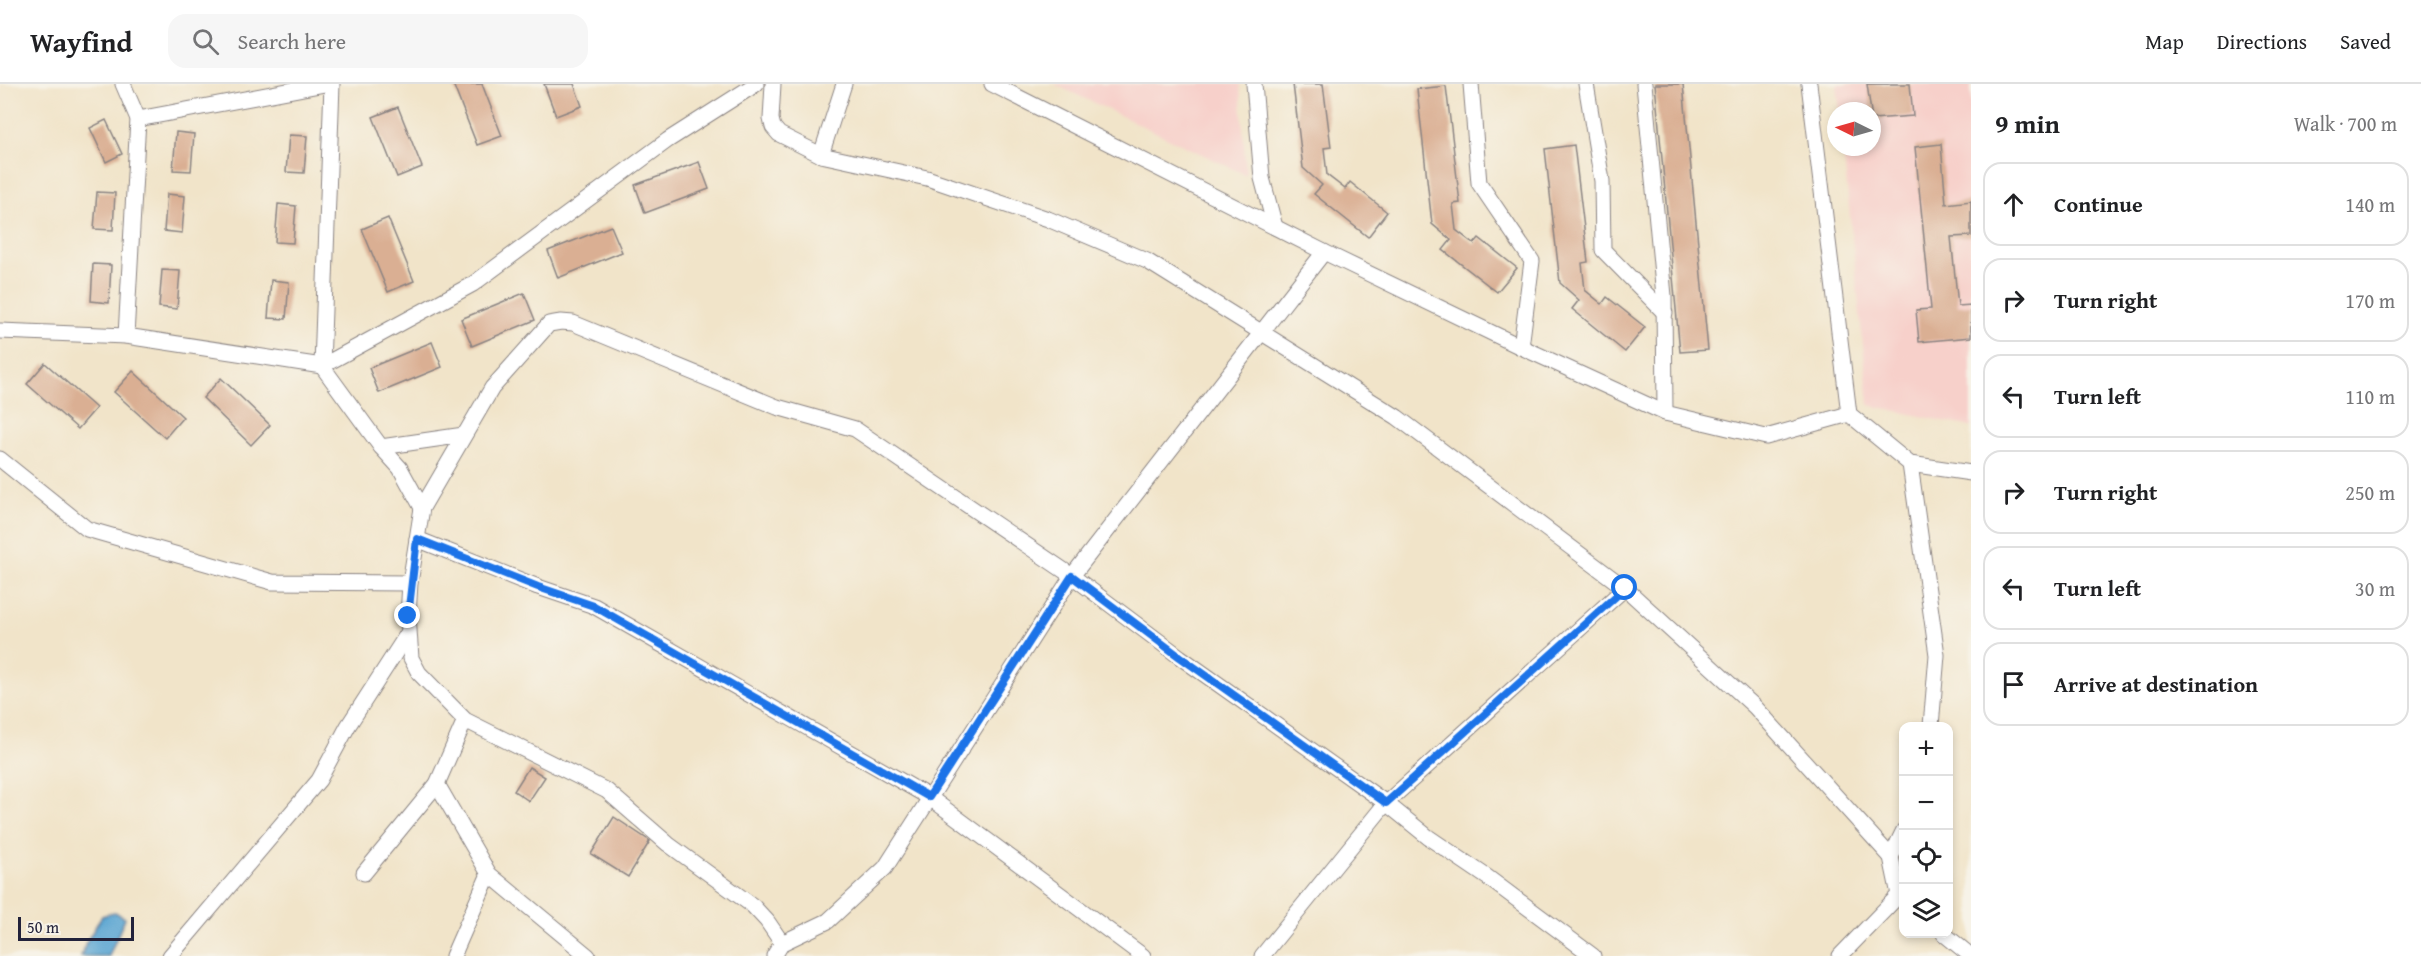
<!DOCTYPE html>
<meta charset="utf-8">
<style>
body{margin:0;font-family:"Gentium Book Plus",serif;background:#f6f6f6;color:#202124}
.controls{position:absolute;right:18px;bottom:18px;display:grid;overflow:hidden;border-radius:12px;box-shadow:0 3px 9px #0003}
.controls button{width:54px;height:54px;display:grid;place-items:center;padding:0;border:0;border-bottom:2px solid #e0e0e0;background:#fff;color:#202124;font:30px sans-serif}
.compass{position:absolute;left:1827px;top:18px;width:54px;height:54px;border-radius:50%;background:#fff;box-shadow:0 3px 9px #0003;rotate:275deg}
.scale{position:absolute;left:18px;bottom:15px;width:116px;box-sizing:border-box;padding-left:6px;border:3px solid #22223b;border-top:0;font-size:16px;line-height:21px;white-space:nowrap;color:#22223b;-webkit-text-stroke:4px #f7f3e8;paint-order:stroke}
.stop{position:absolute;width:18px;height:18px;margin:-14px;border:4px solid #1a73e8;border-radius:50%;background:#fff}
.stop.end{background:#1a73e8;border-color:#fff;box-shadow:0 2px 6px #0008}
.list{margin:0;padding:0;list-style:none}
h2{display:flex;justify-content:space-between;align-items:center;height:78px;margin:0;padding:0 24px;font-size:26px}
h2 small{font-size:20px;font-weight:400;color:#757577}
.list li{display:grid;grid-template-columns:39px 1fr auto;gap:18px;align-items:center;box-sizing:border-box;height:84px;margin:0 12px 12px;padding:0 12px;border:2px solid #e0e0e0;border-radius:18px}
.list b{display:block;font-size:22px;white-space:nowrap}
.list em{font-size:20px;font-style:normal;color:#757577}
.icon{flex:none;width:33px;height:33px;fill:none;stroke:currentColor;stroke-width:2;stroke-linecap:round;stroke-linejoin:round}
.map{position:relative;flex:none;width:1971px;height:872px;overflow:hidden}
header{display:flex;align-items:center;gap:36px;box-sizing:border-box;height:84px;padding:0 30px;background:#fff;border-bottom:2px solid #e0e0e0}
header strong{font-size:28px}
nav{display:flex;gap:33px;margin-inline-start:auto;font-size:21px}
.search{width:420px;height:54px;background:#f6f6f6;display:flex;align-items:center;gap:15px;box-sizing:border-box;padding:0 21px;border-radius:18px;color:#757577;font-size:22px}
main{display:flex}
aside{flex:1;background:#fff}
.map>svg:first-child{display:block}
.built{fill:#f7d0ca}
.water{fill:#5aa5d2;stroke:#3e6486;stroke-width:1.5}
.building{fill:#daaf93}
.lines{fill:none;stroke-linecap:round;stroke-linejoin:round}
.minor-casing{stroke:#8a8382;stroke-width:17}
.minor{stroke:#fff;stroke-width:15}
.route{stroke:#1a73e8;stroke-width:8}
</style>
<header>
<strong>Wayfind</strong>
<div class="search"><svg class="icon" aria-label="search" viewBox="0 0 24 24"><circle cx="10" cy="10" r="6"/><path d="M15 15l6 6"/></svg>Search here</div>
<nav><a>Map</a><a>Directions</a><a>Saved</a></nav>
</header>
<main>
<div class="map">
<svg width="1971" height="872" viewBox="0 0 1971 872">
<rect width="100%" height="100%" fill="#f7f3e8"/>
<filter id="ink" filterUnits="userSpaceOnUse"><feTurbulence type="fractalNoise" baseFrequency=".0167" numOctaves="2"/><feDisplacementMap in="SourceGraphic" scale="12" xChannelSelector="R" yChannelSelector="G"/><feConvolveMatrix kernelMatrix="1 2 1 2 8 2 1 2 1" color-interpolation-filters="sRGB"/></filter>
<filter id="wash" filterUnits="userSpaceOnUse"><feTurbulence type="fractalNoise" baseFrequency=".008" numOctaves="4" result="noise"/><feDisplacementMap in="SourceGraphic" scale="24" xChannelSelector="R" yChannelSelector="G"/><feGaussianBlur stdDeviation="1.35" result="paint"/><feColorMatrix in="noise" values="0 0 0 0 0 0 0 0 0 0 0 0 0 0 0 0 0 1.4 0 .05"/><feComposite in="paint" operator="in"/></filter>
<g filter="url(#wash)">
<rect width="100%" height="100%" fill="#f1e4c9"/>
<!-- built -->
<g class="built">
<polygon points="1054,0 1240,0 1246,91"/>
<polygon points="1837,0 1971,0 1971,343 1869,321 1843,63 1872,63 1872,27 1840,27"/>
</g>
<!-- water -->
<polygon class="water" points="115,828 125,834 109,872 81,872 88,855 102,832"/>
<g id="blocks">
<!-- building -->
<g class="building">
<polygon points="453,0 482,0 502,52 477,61"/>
<polygon points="544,0 574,0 582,22 556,32"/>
<polygon points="1293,0 1323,0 1331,63 1324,64 1327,91 1345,105 1350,98 1387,128 1368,153 1314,110 1322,101 1303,84"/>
<polygon points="1655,0 1683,0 1708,266 1680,268"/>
<polygon points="1867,0 1910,0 1913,32 1872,35"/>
<polygon points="1446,2 1460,119 1453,120 1456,146 1474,160 1479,154 1517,184 1497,208 1443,166 1451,156 1432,140 1417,5"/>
<polygon points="398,23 422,83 397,93 373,33"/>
<polygon points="106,36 122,70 106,78 90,44"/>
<polygon points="176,48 194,50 191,87 173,86"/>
<polygon points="289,51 307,52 304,89 286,88"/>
<polygon points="1941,60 1946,120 1971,117 1971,152 1951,153 1958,222 1971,221 1971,253 1919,258 1916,226 1931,225 1915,63"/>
<polygon points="1574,61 1588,178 1582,179 1585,206 1602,220 1607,213 1645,243 1625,268 1572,225 1579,216 1560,199 1545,65"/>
<polygon points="699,78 709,105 645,129 635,101"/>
<polygon points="97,108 115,109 113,146 94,145"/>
<polygon points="167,110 185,112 182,149 164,147"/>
<polygon points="278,120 296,122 293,159 275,158"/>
<polygon points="388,134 414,197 388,208 362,145"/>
<polygon points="611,142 622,168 558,194 548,167"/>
<polygon points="93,180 111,181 109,219 91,217"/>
<polygon points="162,186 180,187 177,225 159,223"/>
<polygon points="271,196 289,198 286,235 268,234"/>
<polygon points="524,209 535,236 472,262 461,235"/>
<polygon points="432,258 442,283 379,309 369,284"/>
<polygon points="45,279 96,324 78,345 27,300"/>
<polygon points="133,287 183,333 165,354 114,308"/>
<polygon points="221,294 270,341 251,361 203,314"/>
<polygon points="529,683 545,693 529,717 514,707"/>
<polygon points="614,733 650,757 628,793 591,770"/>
</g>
</g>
</g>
<g filter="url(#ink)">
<use href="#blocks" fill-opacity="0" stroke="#8a8382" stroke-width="1.5"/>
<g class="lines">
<defs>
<g id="minor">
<polyline points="123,0 138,35 126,252"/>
<polyline points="332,0 322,282 381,363 400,384 422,424"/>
<polyline points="773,0 771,35 773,43 779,50 821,71 927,94 1048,135 1147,177 1397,333 1625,504 1755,623 1891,773"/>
<polyline points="992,0 1324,168 1521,263 1665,329 1766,353 1849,330"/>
<polyline points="1254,0 1262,94 1275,143"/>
<polyline points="1471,0 1479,99 1532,177 1521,263"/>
<polyline points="1586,0 1602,97 1603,166 1665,229"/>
<polyline points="1644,0 1664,212 1665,329"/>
<polyline points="1809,0 1849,330 1910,380 1971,389"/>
<polyline points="138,35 325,0"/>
<polyline points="821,71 844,0"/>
<polyline points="0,247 126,252 322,282 473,200 668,56 756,0"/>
<polyline points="381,363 464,351"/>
<polyline points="0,375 87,445 272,498 410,499"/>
<polyline points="1910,380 1937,571 1931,642"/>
<polyline points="417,455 538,503 594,522 929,713 1143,872"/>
<polyline points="437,700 489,790 588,872"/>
<polyline points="364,789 437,700 465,636"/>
<polyline points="1944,850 1971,872"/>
<polyline points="782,859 767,837 753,822 668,760 607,707 465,636 419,589 411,574 408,532 410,499 422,424 492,304 549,240 561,238 573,239 777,323 855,345 1072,492 1180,573 1386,719 1428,753 1487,793 1593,872"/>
<polyline points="170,872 319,696 348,642 408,549"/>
<polyline points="453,872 489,790"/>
<polyline points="774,872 782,859 828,837 885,784 1072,492 1324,168"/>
<polyline points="1262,872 1386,719 1625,504"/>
<polyline points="1840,872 1899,811 1891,773 1904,746"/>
</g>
</defs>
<!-- minor casing -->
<use href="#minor" class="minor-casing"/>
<!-- minor -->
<use href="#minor" class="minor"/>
</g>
</g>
<g class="lines" filter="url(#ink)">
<!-- route -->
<polyline class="route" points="408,532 417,455 538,503 594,522 929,713 1072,492 1180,573 1386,719 1625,504"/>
</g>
</svg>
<div class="controls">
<button>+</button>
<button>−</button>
<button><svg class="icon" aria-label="locate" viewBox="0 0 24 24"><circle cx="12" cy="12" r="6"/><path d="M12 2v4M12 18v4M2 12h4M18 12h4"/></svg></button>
<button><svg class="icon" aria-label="layers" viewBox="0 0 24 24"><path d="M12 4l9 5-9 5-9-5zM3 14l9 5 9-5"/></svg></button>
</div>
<svg class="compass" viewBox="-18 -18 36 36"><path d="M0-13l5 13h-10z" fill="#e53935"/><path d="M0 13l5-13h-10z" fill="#757577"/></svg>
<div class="scale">50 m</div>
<div class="stop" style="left:1625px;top:504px"></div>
<div class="stop end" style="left:408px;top:532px"></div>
</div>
<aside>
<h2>9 min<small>Walk · 700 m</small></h2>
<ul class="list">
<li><svg class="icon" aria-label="ahead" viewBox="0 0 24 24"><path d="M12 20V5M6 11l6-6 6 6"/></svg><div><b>Continue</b></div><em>140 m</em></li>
<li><svg class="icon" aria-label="right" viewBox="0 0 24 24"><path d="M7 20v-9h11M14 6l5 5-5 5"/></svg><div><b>Turn right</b></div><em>170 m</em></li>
<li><svg class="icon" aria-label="left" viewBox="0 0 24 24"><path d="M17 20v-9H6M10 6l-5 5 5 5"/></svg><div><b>Turn left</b></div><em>110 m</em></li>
<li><svg class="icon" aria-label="right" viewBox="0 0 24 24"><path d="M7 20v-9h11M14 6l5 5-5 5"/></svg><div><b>Turn right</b></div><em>250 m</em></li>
<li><svg class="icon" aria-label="left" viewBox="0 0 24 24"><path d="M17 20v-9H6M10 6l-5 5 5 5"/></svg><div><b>Turn left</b></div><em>30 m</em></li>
<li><svg class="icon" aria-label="arrive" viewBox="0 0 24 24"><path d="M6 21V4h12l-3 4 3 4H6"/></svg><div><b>Arrive at destination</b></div></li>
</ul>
</aside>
</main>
